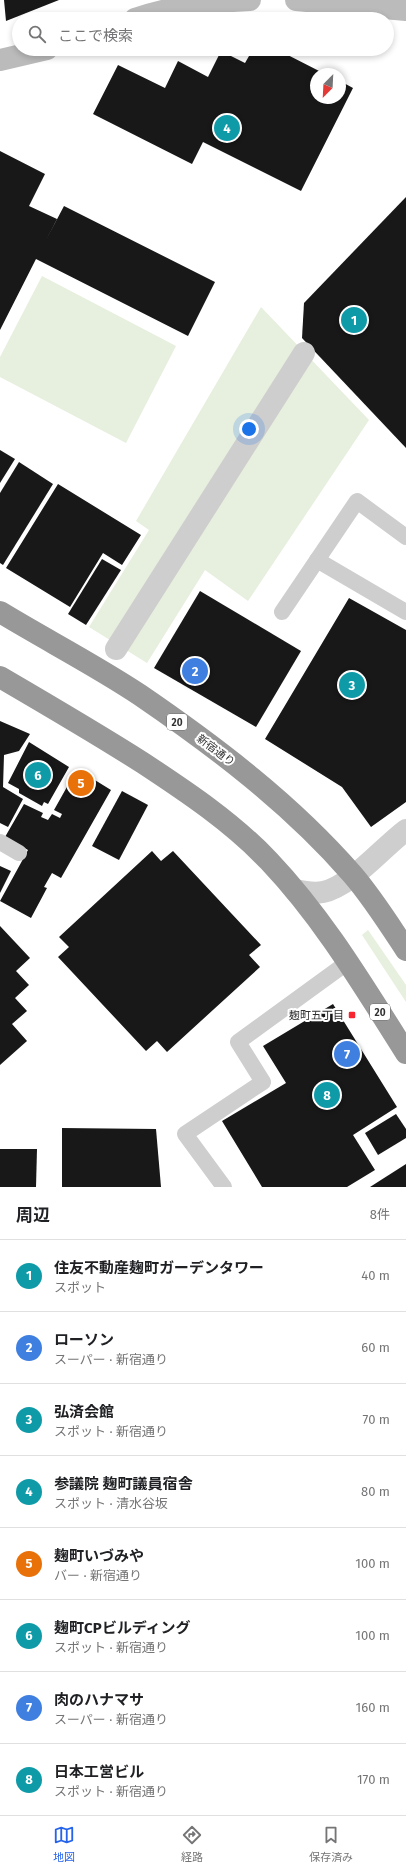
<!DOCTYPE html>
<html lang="ja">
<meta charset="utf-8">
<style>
body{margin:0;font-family:"Fira Sans","Noto Sans JP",sans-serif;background:#f2f2f2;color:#202124}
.compass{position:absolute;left:310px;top:68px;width:36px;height:36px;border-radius:50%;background:#fff;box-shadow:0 2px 6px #0003;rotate:204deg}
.you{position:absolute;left:249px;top:429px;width:14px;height:14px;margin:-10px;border:3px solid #fff;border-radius:50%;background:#1a73e8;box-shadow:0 0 0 6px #1a73e833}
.badge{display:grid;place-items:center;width:26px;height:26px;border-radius:50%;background:#2563eb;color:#fff;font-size:13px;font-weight:700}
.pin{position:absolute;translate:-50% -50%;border:2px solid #fff;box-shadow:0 1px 4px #0006}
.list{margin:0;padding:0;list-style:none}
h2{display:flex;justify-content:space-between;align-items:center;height:52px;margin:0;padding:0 16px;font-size:17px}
h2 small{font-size:13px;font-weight:400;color:#757577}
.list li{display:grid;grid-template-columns:26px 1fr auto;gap:12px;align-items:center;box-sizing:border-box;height:72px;padding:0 16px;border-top:1px solid #e0e0e0}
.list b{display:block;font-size:15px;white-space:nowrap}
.list p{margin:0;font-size:13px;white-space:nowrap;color:#757577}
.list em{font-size:13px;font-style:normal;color:#757577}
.icon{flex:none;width:22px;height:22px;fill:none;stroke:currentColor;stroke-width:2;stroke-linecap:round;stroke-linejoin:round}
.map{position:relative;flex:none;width:406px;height:1187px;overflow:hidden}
.search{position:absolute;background:#fff;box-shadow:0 2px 6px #0003;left:12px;right:12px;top:12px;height:44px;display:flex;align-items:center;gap:10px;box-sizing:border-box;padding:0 14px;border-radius:22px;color:#757577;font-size:15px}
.sheet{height:628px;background:#fff}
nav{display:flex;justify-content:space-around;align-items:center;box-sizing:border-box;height:56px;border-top:1px solid #e0e0e0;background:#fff;font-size:11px;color:#757577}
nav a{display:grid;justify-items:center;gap:2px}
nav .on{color:#2563eb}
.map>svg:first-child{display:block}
.green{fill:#e7efde}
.building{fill:#181818}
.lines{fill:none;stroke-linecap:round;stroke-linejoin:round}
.lane{stroke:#cecece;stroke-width:16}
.street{stroke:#cecece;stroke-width:22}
.secondary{stroke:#bbb;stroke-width:22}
.highway{stroke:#989898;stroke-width:22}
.poi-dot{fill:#f72530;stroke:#fff;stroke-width:1.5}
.labels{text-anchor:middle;stroke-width:4;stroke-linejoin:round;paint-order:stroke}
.shield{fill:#fff;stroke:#6f6f6f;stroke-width:1}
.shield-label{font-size:10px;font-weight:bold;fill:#313131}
.street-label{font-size:11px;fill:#313131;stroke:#fff}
.poi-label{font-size:11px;fill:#313131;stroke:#fff;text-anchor:end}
</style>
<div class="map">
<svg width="406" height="1187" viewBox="0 0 406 1187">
<rect width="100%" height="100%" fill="#fff"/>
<!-- green -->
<g class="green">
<polygon points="42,276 176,346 126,443 0,377 0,357"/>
<polygon points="261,307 369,420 248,601 205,570 147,663 89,627 149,530 136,521"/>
<polygon points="368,930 406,985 406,1002 362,935"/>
</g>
<!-- building -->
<g class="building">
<polygon points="4,0 59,0 6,21"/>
<polygon points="253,49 276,49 325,74 316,74 316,98 340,98 340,81 353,88 301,191 203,142 192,164 93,114 118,65 165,88 178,61 208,77 221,51 245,63"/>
<polygon points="0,151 45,174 29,206 57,219 45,242 64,206 215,282 188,336 36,259 0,330"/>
<polygon points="406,197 406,448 302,338 304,303"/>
<polygon points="0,450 15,459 0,483"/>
<polygon points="19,462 53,484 3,565 0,563 0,493"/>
<polygon points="58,484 141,535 122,565 103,553 70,607 6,568"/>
<polygon points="102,559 121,570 86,625 68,614"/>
<polygon points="200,591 301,651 256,727 154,668"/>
<polygon points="349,598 406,630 406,802 371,827 342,787 265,739"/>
<polygon points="0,721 30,734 19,751 4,755 3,787 23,799 8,827 0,823"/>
<polygon points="29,742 69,767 48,804 44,802 42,806 19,793 19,789 8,783"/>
<polygon points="77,769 111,790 61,878 52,873 44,887 47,888 31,918 0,901 28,850 5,837 24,804 43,813 41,817 48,820 52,814 60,818 62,814 54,810"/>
<polygon points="122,791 148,805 119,860 92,846"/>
<polygon points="152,851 161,861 173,851 261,945 249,955 260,967 167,1052 157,1041 146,1051 58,957 69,947 59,937"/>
<polygon points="0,866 11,871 0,893"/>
<polygon points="0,926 30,958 16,971 29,985 15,998 27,1011 12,1024 27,1041 0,1065"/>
<polygon points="333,1004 397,1107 353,1135 375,1170 347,1187 262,1187 222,1121 286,1083 263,1046"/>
<polygon points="396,1114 406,1129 406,1138 378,1155 365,1133"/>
<polygon points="62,1128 156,1129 161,1187 62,1187"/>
<polygon points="0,1149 37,1149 36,1187 0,1187"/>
<polygon points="406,1164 406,1187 370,1187"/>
</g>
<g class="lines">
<!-- lane -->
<g class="lane">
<polyline points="317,560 406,612"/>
<polyline points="282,612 357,501 406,537"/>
<polyline points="0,842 19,853"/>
<polyline points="224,1187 185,1134 263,1082 238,1042 348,962"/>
</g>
<!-- street -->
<g class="street">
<polyline points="116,649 304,353"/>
<path d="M295,890C304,892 313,894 323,892C351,886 382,848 406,830"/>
</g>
<!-- secondary -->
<g class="secondary">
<polyline points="296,0 406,10"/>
<path d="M135,19C172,6 211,2 250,0"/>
<polyline points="0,60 47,49"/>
</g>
<!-- highway -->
<g class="highway">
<path d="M0,612C46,640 95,665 140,695C216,747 291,804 352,874C372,897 389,924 406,950"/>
<path d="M0,677C48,705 96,733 143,763C187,792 232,822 269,861C324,919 364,987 406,1053"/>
</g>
</g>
<!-- markers -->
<rect class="poi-dot" x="348" y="1011" width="8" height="8" rx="2"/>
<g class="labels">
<!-- shield labels -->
<g class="shield">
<rect x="167" y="714" width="20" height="16" rx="3"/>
<rect x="370" y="1004" width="20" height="16" rx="3"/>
</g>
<g class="shield-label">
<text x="177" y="726">20</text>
<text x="380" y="1016">20</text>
</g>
<!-- street labels -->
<g class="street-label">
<text transform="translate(216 750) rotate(37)" y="4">新宿通り</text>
</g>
<!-- poi labels -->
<g class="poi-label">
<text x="344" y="1019">麹町五丁目</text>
</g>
</g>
</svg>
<svg class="compass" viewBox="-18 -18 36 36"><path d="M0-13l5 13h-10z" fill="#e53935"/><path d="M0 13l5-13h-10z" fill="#757577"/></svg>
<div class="you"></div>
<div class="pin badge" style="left:354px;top:320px;background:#0f9aa8">1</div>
<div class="pin badge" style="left:195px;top:671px;background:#3f7fe0">2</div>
<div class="pin badge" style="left:352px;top:685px;background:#0f9aa8">3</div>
<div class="pin badge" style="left:227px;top:128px;background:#0f9aa8">4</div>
<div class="pin badge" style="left:81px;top:783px;background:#e8710a">5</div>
<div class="pin badge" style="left:38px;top:775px;background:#0f9aa8">6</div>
<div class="pin badge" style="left:347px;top:1054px;background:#3f7fe0">7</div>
<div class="pin badge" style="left:327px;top:1095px;background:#0f9aa8">8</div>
<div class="search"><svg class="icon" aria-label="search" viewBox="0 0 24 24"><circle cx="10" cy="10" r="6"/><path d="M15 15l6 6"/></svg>ここで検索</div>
</div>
<section class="sheet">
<h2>周辺<small>8件</small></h2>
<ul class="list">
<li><span class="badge" style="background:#0f9aa8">1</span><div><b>住友不動産麹町ガーデンタワー</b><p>スポット</p></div><em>40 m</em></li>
<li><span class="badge" style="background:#3f7fe0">2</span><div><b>ローソン</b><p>スーパー · 新宿通り</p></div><em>60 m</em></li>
<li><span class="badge" style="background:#0f9aa8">3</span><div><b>弘済会館</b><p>スポット · 新宿通り</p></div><em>70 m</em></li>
<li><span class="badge" style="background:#0f9aa8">4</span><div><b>参議院 麹町議員宿舎</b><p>スポット · 清水谷坂</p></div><em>80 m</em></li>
<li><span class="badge" style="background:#e8710a">5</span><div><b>麹町いづみや</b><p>バー · 新宿通り</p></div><em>100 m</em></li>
<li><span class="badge" style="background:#0f9aa8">6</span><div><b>麹町CPビルディング</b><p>スポット · 新宿通り</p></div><em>100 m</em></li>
<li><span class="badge" style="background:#3f7fe0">7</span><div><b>肉のハナマサ</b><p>スーパー · 新宿通り</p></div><em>160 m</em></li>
<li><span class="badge" style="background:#0f9aa8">8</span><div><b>日本工営ビル</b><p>スポット · 新宿通り</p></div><em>170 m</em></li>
</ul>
</section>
<nav>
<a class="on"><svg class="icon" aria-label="map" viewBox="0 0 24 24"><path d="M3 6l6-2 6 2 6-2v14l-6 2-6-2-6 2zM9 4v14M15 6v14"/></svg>地図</a>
<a><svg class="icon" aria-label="directions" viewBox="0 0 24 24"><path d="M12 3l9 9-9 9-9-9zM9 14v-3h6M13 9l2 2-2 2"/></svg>経路</a>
<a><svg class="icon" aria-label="saved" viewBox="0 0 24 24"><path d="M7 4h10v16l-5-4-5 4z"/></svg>保存済み</a>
</nav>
